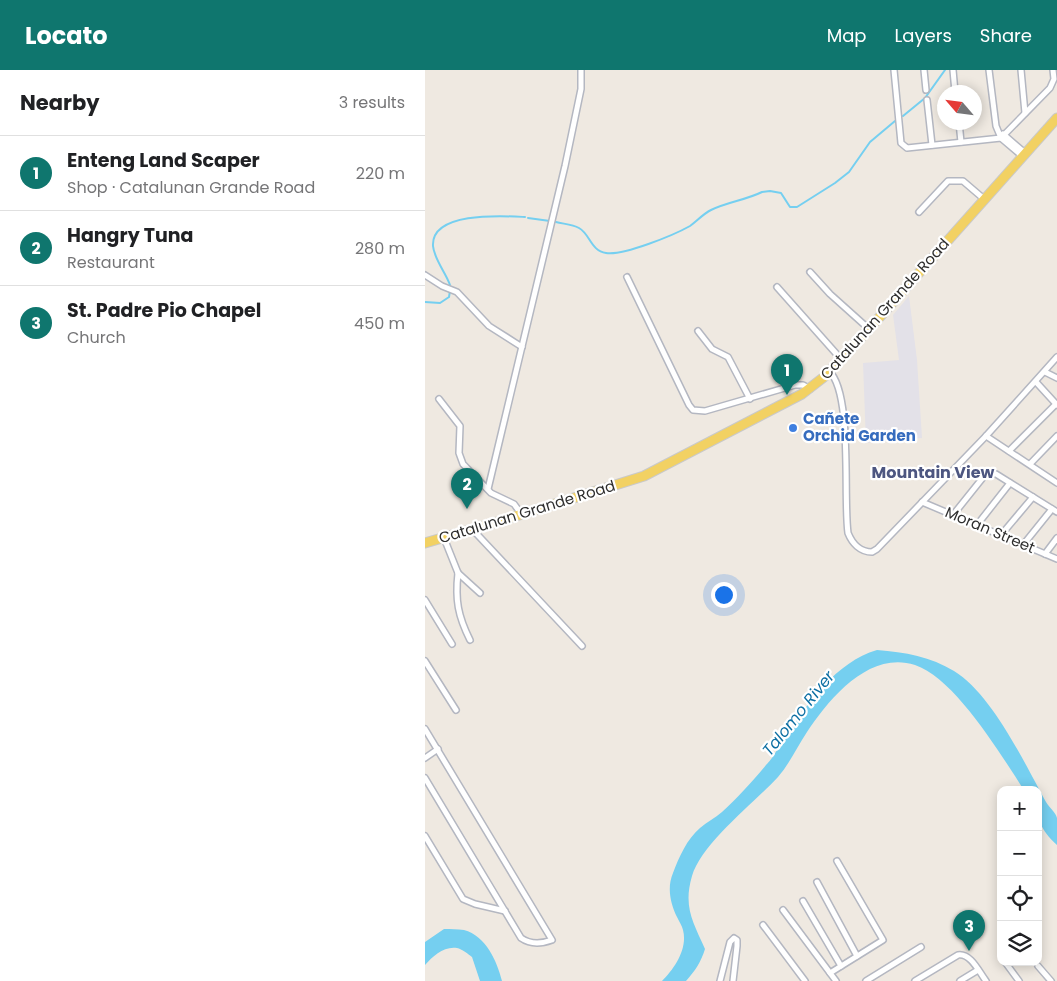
<!DOCTYPE html>
<meta charset="utf-8">
<style>
body{margin:0;font-family:Poppins,sans-serif;background:#f2f2f2;color:#202124}
.controls{position:absolute;right:15px;bottom:15px;display:grid;overflow:hidden;border-radius:10px;box-shadow:0 2px 12px #0003}
.controls button{width:45px;height:45px;display:grid;place-items:center;padding:0;border:0;border-bottom:1px solid #e0e0e0;background:#fff;color:#202124;font:25px sans-serif}
.compass{position:absolute;left:512px;top:15px;width:45px;height:45px;border-radius:50%;background:#fff;box-shadow:0 2px 12px #0003;rotate:298deg}
.you{position:absolute;left:298px;top:524px;width:18px;height:18px;margin:-12px;border:4px solid #fff;border-radius:50%;background:#1a73e8;box-shadow:0 0 0 8px #1a73e833}
.badge{display:grid;place-items:center;width:32px;height:32px;border-radius:50%;background:#0f766e;color:#fff;font-size:16px;font-weight:700}
.pin{position:absolute;translate:-50% -41px;filter:drop-shadow(0 1px 2px #0008)}
.pin::after{content:'';position:absolute;top:26px;width:18px;height:15px;background:inherit;clip-path:polygon(0 0,100% 0,50% 100%)}
.list{margin:0;padding:0;list-style:none}
h2{display:flex;justify-content:space-between;align-items:center;height:65px;margin:0;padding:0 20px;font-size:21px}
h2 small{font-size:16px;font-weight:400;color:#757577}
.list li{display:grid;grid-template-columns:32px 1fr auto;gap:15px;align-items:center;box-sizing:border-box;height:75px;padding:0 20px;border-top:1px solid #e0e0e0}
.list b{display:block;font-size:19px;white-space:nowrap}
.list p{margin:0;font-size:16px;white-space:nowrap;color:#757577}
.list em{font-size:16px;font-style:normal;color:#757577}
.icon{flex:none;width:28px;height:28px;fill:none;stroke:currentColor;stroke-width:2;stroke-linecap:round;stroke-linejoin:round}
.map{position:relative;flex:none;width:632px;height:911px;overflow:hidden}
header{display:flex;align-items:center;gap:30px;box-sizing:border-box;height:70px;padding:0 25px;background:#0f766e;color:#fff}
header strong{font-size:24px}
nav{display:flex;gap:28px;margin-inline-start:auto;font-size:18px}
main{display:flex}
aside{flex:1;background:#fff}
.map>svg:first-child{display:block}
.industrial{fill:#e3e1e8}
.water{fill:#75cff0}
.lines{fill:none;stroke-linecap:round;stroke-linejoin:round}
.stream{stroke:#75cff0;stroke-width:2}
.street-casing{stroke:#b4b7c1;stroke-width:8}
.primary-casing{stroke:#c9c9c9;stroke-width:11}
.street{stroke:#fff;stroke-width:5}
.primary{stroke:#f2d163;stroke-width:9}
.shop-dot{fill:#3f7fe0;stroke:#fff;stroke-width:2}
.labels{text-anchor:middle;stroke-width:4.5;stroke-linejoin:round;paint-order:stroke}
.street-label{font-size:15px;fill:#2e2e2e;stroke:#fff}
.shop-label{font-size:15px;font-weight:bold;fill:#366cbe;stroke:#fff;text-anchor:start}
.neighbourhood-label{font-size:16px;font-weight:bold;fill:#4d5680;stroke:#fff}
.water-label{font-size:16px;font-style:italic;fill:#0d6fa3;stroke:#fff}
</style>
<header>
<strong>Locato</strong>
<nav><a>Map</a><a>Layers</a><a>Share</a></nav>
</header>
<main>
<aside>
<h2>Nearby<small>3 results</small></h2>
<ul class="list">
<li><span class="badge">1</span><div><b>Enteng Land Scaper</b><p>Shop · Catalunan Grande Road</p></div><em>220 m</em></li>
<li><span class="badge">2</span><div><b>Hangry Tuna</b><p>Restaurant</p></div><em>280 m</em></li>
<li><span class="badge">3</span><div><b>St. Padre Pio Chapel</b><p>Church</p></div><em>450 m</em></li>
</ul>
</aside>
<div class="map">
<svg width="632" height="911" viewBox="0 0 632 911">
<rect width="100%" height="100%" fill="#efe9e1"/>
<!-- industrial -->
<polygon class="industrial" points="484,226 492,290 497,368 441,373 438,293 474,290 468,245"/>
<!-- water -->
<g class="water">
<path d="M452,580C480,582 506,587 529,601C567,624 600,694 621,732C624,737 631,743 632,748C632,756 632,767 632,775C611,755 613,747 613,720H599C576,685 530,608 490,595C444,580 404,629 382,662C372,677 365,693 353,707C329,733 277,773 267,806C258,837 268,852 280,879C276,892 270,901 261,911H237C249,899 263,879 258,860C257,856 254,851 252,847C245,833 242,817 248,803C254,787 262,769 275,758C282,752 290,748 297,742C312,728 328,711 341,695C349,687 354,676 360,667C383,633 411,592 452,580Z"/>
<path d="M19,859C26,859 32,859 39,860C61,866 72,891 77,911H55L47,887C43,884 37,879 32,878C19,876 8,886 0,895V872Z"/>
</g>
<g class="lines">
<!-- stream -->
<g class="stream">
<polyline points="478,46 500,28 520,0"/>
<polyline points="103,148 125,151"/>
<path d="M131,152C138,154 147,154 154,158C165,164 166,181 181,183C198,186 249,165 265,156C272,151 278,144 286,140C302,132 321,130 337,122L345,121L356,123L365,137H372L410,113L424,102L445,72L470,51"/>
<path d="M25,215C21,203 9,189 8,176C6,141 79,146 100,147"/>
<polyline points="0,232 15,233 24,227 25,221"/>
</g>
<defs>
<g id="street">
<polyline points="469,0 476,73 482,78 576,68 625,18 629,9 628,0"/>
<polyline points="499,0 501,20"/>
<polyline points="528,0 530,22"/>
<polyline points="564,0 571,56 576,68 597,86"/>
<polyline points="596,0 600,43"/>
<polyline points="502,30 507,75"/>
<polyline points="534,52 536,72"/>
<polyline points="578,64 600,83"/>
<polyline points="494,142 523,111 538,111 559,129"/>
<polyline points="385,202 405,224 444,259"/>
<polyline points="0,205 17,216 32,222 64,256 97,277"/>
<polyline points="202,207 264,335 268,340 280,341 370,315 378,315 385,319"/>
<polyline points="352,217 416,289"/>
<polyline points="273,261 287,279 303,287 325,329"/>
<path d="M404,301C428,323 418,427 423,463C427,473 435,482 447,482L452,479L561,366L632,287"/>
<polyline points="620,302 632,308"/>
<polyline points="611,312 632,335"/>
<polyline points="14,329 35,356 34,383 38,394 66,423 89,434 97,445"/>
<polyline points="561,366 632,413"/>
<polyline points="584,381 631,334"/>
<polyline points="605,394 632,366"/>
<polyline points="63,419 140,96 156,19 156,0"/>
<polyline points="497,432 632,489"/>
<polyline points="528,445 560,405 564,403 571,404 632,442"/>
<polyline points="552,455 585,413"/>
<polyline points="48,460 157,576"/>
<polyline points="576,465 608,427"/>
<polyline points="19,468 33,503 55,523"/>
<polyline points="598,475 627,439"/>
<polyline points="620,484 632,468"/>
<path d="M33,503C30,530 33,546 45,570"/>
<polyline points="0,530 27,574"/>
<polyline points="0,591 31,640"/>
<path d="M0,659L127,870C116,874 106,875 96,868L0,708"/>
<polyline points="0,688 13,679"/>
<polyline points="0,766 38,829 50,834 80,841"/>
<polyline points="392,812 432,886"/>
<polyline points="378,831 416,896"/>
<polyline points="358,840 411,911"/>
<polyline points="338,855 380,911"/>
<polyline points="580,892 594,911"/>
<polyline points="613,896 626,911"/>
<polyline points="405,903 458,870 412,791"/>
<polyline points="295,911 305,872 309,868 312,870 312,876 308,911"/>
<polyline points="441,911 496,877"/>
<path d="M490,911L533,885C546,883 554,902 561,911"/>
<polyline points="535,911 553,900"/>
</g>
<polyline id="primary" points="0,473 72,452 219,406 377,324 399,307 444,259 632,48"/>
</defs>
<!-- street casing -->
<use href="#street" class="street-casing"/>
<!-- primary casing -->
<use href="#primary" class="primary-casing"/>
<!-- street -->
<use href="#street" class="street"/>
<!-- primary -->
<use href="#primary" class="primary"/>
</g>
<!-- markers -->
<circle class="shop-dot" cx="368" cy="358" r="5"/>
<g class="labels">
<!-- street labels -->
<g class="street-label">
<text transform="translate(460 239) rotate(-48)" y="5">Catalunan Grande Road</text>
<text transform="translate(102 442) rotate(-17)" y="5">Catalunan Grande Road</text>
<text transform="translate(565 460) rotate(23)" y="5">Moran Street</text>
</g>
<!-- shop labels -->
<g class="shop-label">
<text x="378" y="354">Cañete<tspan x="378" dy="17">Orchid Garden</tspan></text>
</g>
<!-- neighbourhood labels -->
<g class="neighbourhood-label">
<text x="508" y="408">Mountain View</text>
</g>
<!-- water labels -->
<g class="water-label">
<text transform="translate(373 643) rotate(-51)" y="6">Talomo River</text>
</g>
</g>
</svg>
<div class="controls">
<button>+</button>
<button>−</button>
<button><svg class="icon" aria-label="locate" viewBox="0 0 24 24"><circle cx="12" cy="12" r="6"/><path d="M12 2v4M12 18v4M2 12h4M18 12h4"/></svg></button>
<button><svg class="icon" aria-label="layers" viewBox="0 0 24 24"><path d="M12 4l9 5-9 5-9-5zM3 14l9 5 9-5"/></svg></button>
</div>
<svg class="compass" viewBox="-18 -18 36 36"><path d="M0-13l5 13h-10z" fill="#e53935"/><path d="M0 13l5-13h-10z" fill="#757577"/></svg>
<div class="you"></div>
<div class="pin badge" style="left:362px;top:325px">1</div>
<div class="pin badge" style="left:42px;top:439px">2</div>
<div class="pin badge" style="left:544px;top:881px">3</div>
</div>
</main>
